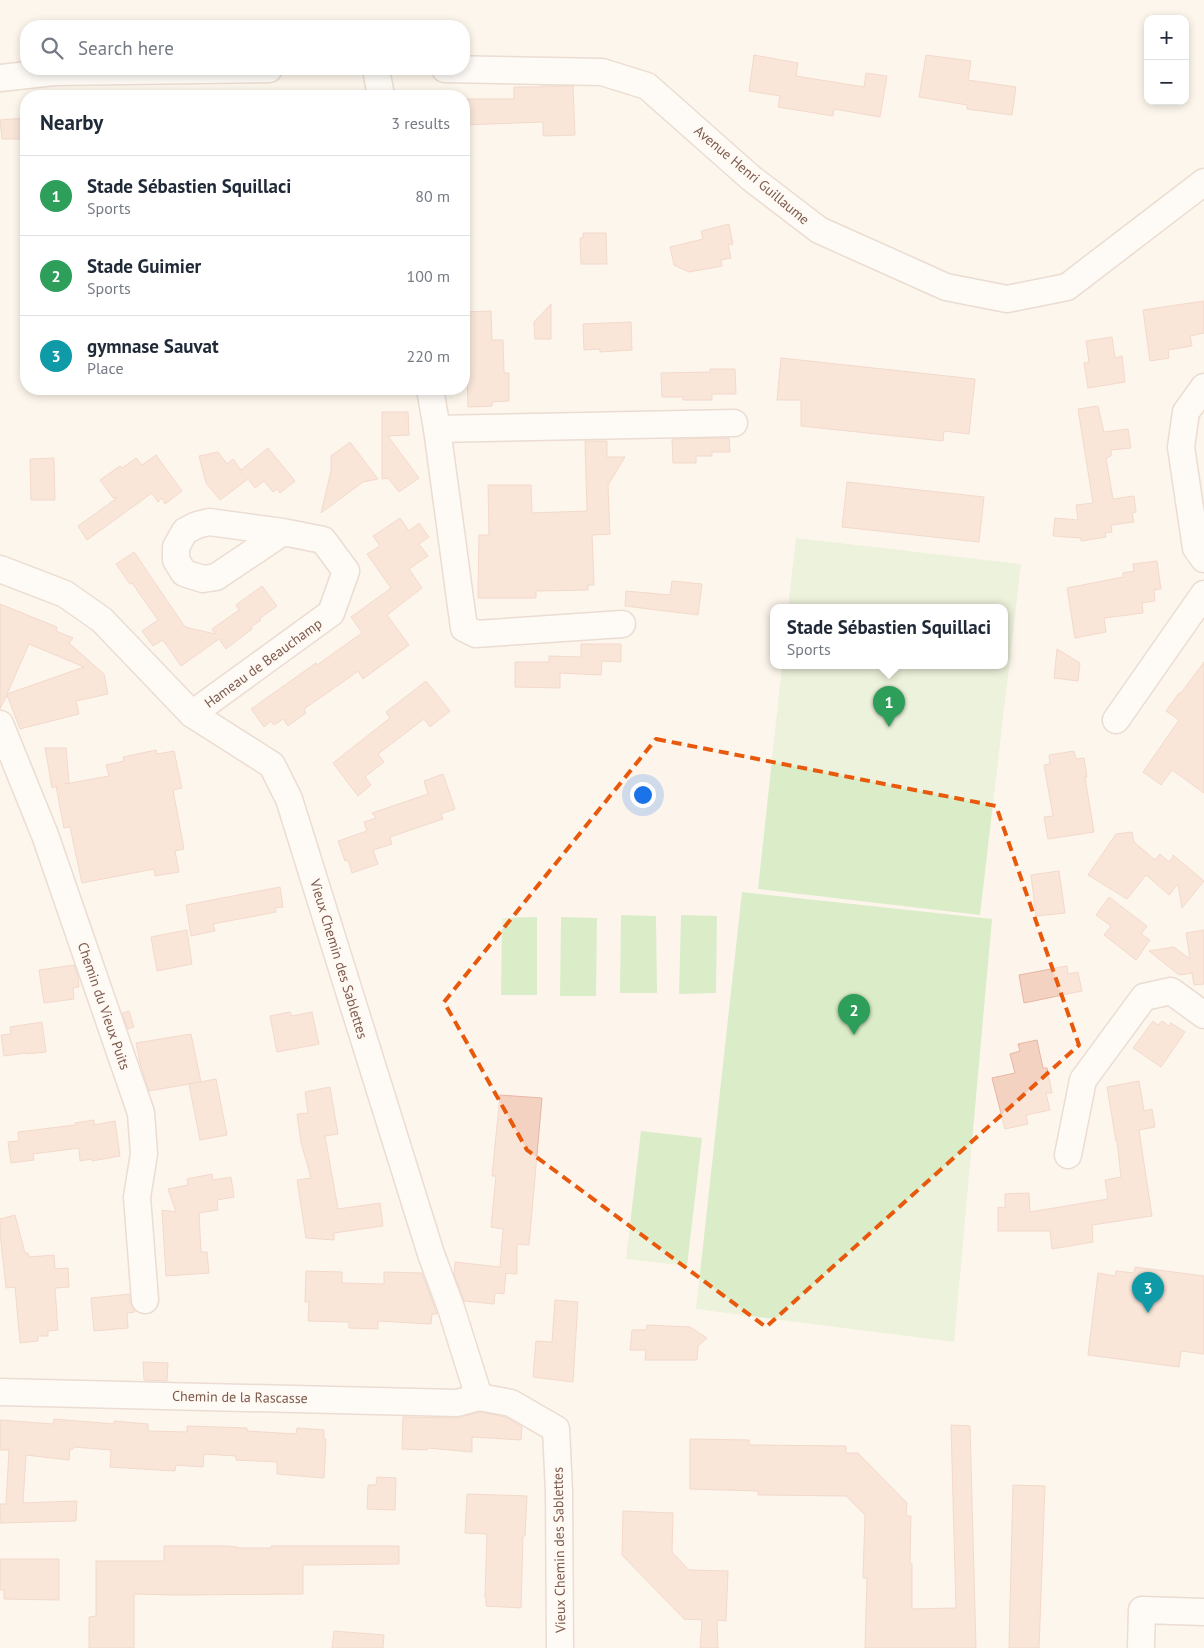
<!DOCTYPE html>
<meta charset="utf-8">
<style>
body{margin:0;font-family:"PT Sans",sans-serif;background:#f2f2f3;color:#1f2937}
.controls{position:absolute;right:15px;top:15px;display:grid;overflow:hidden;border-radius:10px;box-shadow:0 2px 8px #0003}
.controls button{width:45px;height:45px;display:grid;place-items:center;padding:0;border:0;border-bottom:1px solid #e0e1e3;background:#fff;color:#1f2937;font:25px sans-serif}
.you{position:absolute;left:642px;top:794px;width:18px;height:18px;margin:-12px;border:4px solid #fff;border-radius:50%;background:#1a73e8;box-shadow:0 0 0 8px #1a73e833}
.badge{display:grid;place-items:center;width:32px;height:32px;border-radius:50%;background:#111827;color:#fff;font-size:16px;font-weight:700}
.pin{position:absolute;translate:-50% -41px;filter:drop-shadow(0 1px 2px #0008)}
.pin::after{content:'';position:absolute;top:26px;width:18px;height:15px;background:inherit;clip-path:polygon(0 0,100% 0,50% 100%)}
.popup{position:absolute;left:770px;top:604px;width:238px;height:65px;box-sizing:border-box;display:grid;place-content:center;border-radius:10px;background:#fff;filter:drop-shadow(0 1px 4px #0005);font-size:16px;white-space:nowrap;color:#747a83}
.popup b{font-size:19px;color:#1f2937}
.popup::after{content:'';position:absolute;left:50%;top:100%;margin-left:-10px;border:10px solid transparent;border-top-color:#fff}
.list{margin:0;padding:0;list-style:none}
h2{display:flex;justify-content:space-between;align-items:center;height:65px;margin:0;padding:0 20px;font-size:21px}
h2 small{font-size:16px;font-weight:400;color:#747a83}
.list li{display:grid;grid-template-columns:32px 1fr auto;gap:15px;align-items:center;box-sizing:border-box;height:80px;padding:0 20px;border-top:1px solid #e0e1e3}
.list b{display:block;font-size:19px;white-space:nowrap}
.list p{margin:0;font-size:16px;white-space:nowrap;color:#747a83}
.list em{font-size:16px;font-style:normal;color:#747a83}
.icon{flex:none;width:28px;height:28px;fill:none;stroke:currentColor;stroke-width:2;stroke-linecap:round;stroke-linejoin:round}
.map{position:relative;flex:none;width:1204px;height:1648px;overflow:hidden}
.search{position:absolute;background:#fff;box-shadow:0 2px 8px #0003;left:20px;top:20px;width:450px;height:55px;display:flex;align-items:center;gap:12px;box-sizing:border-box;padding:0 18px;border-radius:20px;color:#747a83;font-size:19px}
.panel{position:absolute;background:#fff;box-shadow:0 2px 8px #0003;left:20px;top:90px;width:450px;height:305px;border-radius:20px}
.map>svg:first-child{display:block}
.green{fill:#daedc8}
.building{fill:#f4d2c2;stroke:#e7b6a2;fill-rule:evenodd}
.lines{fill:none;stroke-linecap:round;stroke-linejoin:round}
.minor-casing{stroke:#d4beb2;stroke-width:29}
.minor{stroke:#fff;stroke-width:26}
.marked{fill:none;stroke:#e8590c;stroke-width:4;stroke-dasharray:10 6;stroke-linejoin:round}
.labels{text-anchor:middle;stroke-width:4.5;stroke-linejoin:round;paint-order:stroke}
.street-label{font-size:14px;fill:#7b594c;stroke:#fff9f3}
</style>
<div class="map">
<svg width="1204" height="1648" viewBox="0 0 1204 1648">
<rect width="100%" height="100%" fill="#fdf5ec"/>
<!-- green -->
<g class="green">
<polygon points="796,538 1021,564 980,915 758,889 782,666 1004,666 1004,608 788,608"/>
<polygon points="742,892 992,919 954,1342 696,1309"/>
<polygon points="621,915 656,916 657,993 620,993"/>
<polygon points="681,915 717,916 716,993 679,994"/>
<polygon points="537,917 537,995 501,995 502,918"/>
<polygon points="561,917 597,918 596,996 560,996"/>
<polygon points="641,1131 702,1138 687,1266 626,1259"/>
</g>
<!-- building -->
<g class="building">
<polygon points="754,55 798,63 796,76 864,87 866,73 887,76 880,117 834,109 833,116 778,107 780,96 749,91"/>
<polygon points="926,55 971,61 968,80 1016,87 1012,115 967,109 967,105 919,97"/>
<polygon points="542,86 573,86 575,135 543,136 543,122 464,125 464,99 514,99 514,87 542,87"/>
<polygon points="26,118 26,139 2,139 0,120"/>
<polygon points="729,224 733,244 728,245 731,258 721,260 722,266 689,272 674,265 670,247 703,239 701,231"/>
<polygon points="583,233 606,233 607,264 581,264 580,238 583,238"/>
<polygon points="1204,301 1204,333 1190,336 1192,346 1168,350 1169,358 1150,361 1143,310"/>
<polygon points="551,304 551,339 535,339 534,322"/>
<polygon points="491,311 492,340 503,340 504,373 509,373 509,401 492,402 492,406 468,407 466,342 464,342 464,312"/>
<polygon points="631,322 632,350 600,352 600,349 584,350 583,324"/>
<polygon points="1112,337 1115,358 1122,356 1125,382 1088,388 1084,363 1089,362 1086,341"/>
<polygon points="781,358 975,379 969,434 944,431 943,441 801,426 801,400 777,400"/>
<polygon points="710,369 735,369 736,394 712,394 712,400 683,400 683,397 662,397 661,373 710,372"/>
<polygon points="1098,406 1104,432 1128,429 1131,448 1111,450 1111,456 1106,458 1113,499 1134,496 1136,512 1132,513 1134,522 1111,525 1112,532 1105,533 1106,537 1081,541 1081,538 1053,536 1055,518 1078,520 1076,505 1093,503 1078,409"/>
<polygon points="382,412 408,412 409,435 388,436 419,478 399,492 388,478 382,479"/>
<polygon points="729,438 730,452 712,452 712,456 696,456 696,463 673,463 672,439"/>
<polygon points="585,441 607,441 607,457 625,457 608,485 610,534 592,535 594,585 588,585 588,590 536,591 536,598 478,598 479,535 489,535 488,485 531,485 532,513 587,511"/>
<polygon points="350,442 378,479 363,482 321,513 331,471 331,456"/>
<polygon points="268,448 295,481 280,493 277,489 273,492 264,481 255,488 248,479 220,500 206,483 199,456 218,452 227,464 233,459 241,470"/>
<polygon points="156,455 182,491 165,504 162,498 158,502 152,493 87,540 78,526 117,498 113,498 100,480 120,466 122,468 136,458 142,465"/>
<polygon points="54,458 55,500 31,500 30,459"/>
<polygon points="847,482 984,497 979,542 842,527"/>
<polygon points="400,518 409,531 419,523 429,537 419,544 428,556 409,569 422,588 387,615 409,645 363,679 358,671 350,677 304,709 306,713 288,726 283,719 274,725 271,721 264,727 251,709 316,663 317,665 362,633 351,617 391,588 367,554 380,546 373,536"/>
<polygon points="134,552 185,627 215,634 212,629 239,610 236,605 262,586 277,606 259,619 261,620 251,627 252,629 226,649 219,639 181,666 163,640 153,646 142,631 158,620 132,583 130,584 116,564"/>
<polygon points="1157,561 1161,589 1154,590 1155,601 1142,603 1143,613 1104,618 1106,632 1075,638 1067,588 1123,577 1123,573 1134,571 1133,564"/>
<polygon points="672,581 702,584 698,615 625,606 626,591 670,595"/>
<path d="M0,604L57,627L56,631L73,638L69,643L104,674L108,694L76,701L79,714L20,729L7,695L0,709ZM29,644L84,667L7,694Z"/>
<polygon points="581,644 621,644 621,662 602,661 601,675 560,673 560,688 515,687 515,662 549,662 549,656 581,657"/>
<polygon points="1057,649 1080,663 1078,681 1054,678"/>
<polygon points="1204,662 1204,793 1172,770 1161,785 1143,772 1179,720 1166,711 1179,693 1181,693"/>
<polygon points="426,681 450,711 430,727 424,719 378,754 384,762 365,777 371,785 358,796 333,763 390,718 386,712"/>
<polygon points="45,748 66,748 69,783 65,784 109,776 106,765 124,761 123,757 156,750 157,754 174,751 182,788 173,790 184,849 175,851 179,872 155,876 154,869 82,883 70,827 64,828 56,786 52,788"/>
<polygon points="1074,751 1076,759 1084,758 1087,777 1085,777 1094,832 1048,839 1044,817 1053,816 1044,765 1050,764 1049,755"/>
<polygon points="443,774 455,809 441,814 443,819 390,837 392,844 373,850 378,864 352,873 348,860 345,861 338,841 367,831 364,822 376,818 372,813 428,794 424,781"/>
<polygon points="1132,832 1134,842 1155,860 1160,854 1169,862 1173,857 1173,855 1204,881 1182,908 1178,884 1169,895 1146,875 1127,899 1088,875 1116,834"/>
<polygon points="1059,871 1065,913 1036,916 1031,875"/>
<polygon points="280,887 283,907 275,908 276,912 213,924 215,931 191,936 186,905"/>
<polygon points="1109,897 1147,926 1141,934 1150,940 1136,960 1104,935 1111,926 1096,915"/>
<polygon points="187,930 192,964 157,971 151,937"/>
<polygon points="1204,930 1204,984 1194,985 1192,973 1179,975 1149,951 1174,947 1190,959 1186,933"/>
<polygon points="74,965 78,976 79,987 73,988 74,999 44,1003 39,970"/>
<polygon points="1067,966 1068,974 1078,972 1082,991 1024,1003 1019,975"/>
<polygon points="129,1011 134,1027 128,1029 122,1013"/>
<polygon points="290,1012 292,1016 312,1012 319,1044 277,1052 270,1016"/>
<polygon points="1153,1021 1158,1025 1162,1021 1169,1026 1171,1023 1185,1032 1161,1067 1133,1048"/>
<polygon points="42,1022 46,1052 27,1054 26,1053 4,1056 1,1035 11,1034 10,1027"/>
<polygon points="191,1034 201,1082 149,1091 140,1063 136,1043"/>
<polygon points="1037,1040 1043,1068 1047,1068 1052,1093 1046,1093 1050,1110 1026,1115 1028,1124 1005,1129 992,1078 1015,1073 1010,1054 1020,1051 1018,1044"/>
<polygon points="216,1079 227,1135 200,1140 189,1084"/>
<polygon points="1139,1081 1144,1111 1152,1109 1155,1127 1139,1130 1152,1216 1092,1225 1093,1242 1052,1249 1050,1231 998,1231 998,1207 1005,1208 1005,1194 1029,1193 1030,1212 1108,1199 1105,1180 1121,1177 1117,1141 1116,1141 1107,1087"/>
<polygon points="330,1087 338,1134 325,1136 338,1209 380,1203 383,1226 334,1233 334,1240 306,1238 297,1180 311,1178 301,1142 297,1114 308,1113 305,1092"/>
<polygon points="500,1095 542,1098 529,1245 517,1244 517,1274 506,1273 504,1294 495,1293 494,1304 464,1301 454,1274 455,1262 500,1267 503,1229 491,1227 496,1176 492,1176"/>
<polygon points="94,1120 94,1125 115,1121 120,1156 92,1161 92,1159 80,1161 79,1148 33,1154 34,1160 11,1163 8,1142 19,1141 18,1132 75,1125 75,1123"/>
<polygon points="212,1174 213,1180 231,1177 234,1197 217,1200 218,1210 199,1213 201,1252 207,1252 209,1273 166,1276 162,1210 176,1212 168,1189 188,1185 187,1179"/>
<polygon points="15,1215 25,1253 28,1253 29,1257 54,1255 55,1269 68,1268 69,1287 55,1288 58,1330 48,1331 48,1336 38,1336 38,1341 20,1343 15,1287 6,1288 0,1233 0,1219"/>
<polygon points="1135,1267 1204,1276 1204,1354 1181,1351 1179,1367 1088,1355 1098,1273 1115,1276 1116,1271 1134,1273"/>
<polygon points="306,1271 342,1272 342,1283 384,1284 384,1272 422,1273 437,1314 432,1314 431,1324 378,1321 378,1329 349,1328 349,1322 308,1321 309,1302 305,1302"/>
<polygon points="130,1294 130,1302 135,1312 127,1313 128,1328 94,1331 91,1298"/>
<polygon points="555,1300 578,1302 573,1382 533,1377 536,1341 552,1342"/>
<polygon points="647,1325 690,1327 707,1338 698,1346 697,1360 645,1360 646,1350 630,1350 632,1330 646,1330"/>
<polygon points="143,1362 168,1363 167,1381 144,1380"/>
<polygon points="480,1412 506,1417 522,1427 521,1440 472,1437 472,1452 427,1448 427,1450 402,1449 403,1417 457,1418"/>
<polygon points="54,1419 114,1424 114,1421 148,1424 148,1431 187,1432 187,1426 247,1428 247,1431 296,1434 297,1428 324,1430 324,1439 326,1439 324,1478 277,1474 277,1462 236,1460 236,1456 204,1454 203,1467 176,1465 175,1471 110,1467 111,1450 74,1447 73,1449 70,1449 69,1460 26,1455 23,1503 77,1501 76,1521 0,1523 0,1504 6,1504 9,1450 0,1450 0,1420 53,1424"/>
<polygon points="951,1425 970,1426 976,1648 865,1648 867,1578 863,1578 865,1515 846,1496 767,1495 758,1495 758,1491 690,1489 690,1439 749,1440 749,1445 846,1446 846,1453 858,1453 907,1503 906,1516 911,1516 910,1563 912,1564 912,1609 956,1608"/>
<polygon points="377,1477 396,1478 395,1510 367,1509 368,1485 376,1485"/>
<polygon points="1013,1485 1045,1486 1039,1648 1009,1648"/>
<polygon points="467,1494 527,1496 525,1536 523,1536 521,1608 486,1606 486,1597 485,1597 487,1534 465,1533"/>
<polygon points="623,1511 673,1513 672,1552 689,1570 728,1571 726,1621 717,1620 718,1648 700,1648 702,1620 684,1619 622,1555"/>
<polygon points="164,1546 227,1546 237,1547 237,1548 271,1548 271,1546 399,1546 399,1564 303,1565 303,1594 175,1595 134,1594 134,1648 89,1648 89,1617 96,1616 96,1561 164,1561"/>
<polygon points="0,1559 59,1559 59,1600 4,1599 4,1590 0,1590"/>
<polygon points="334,1631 384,1635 383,1648 332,1648"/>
</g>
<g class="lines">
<defs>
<g id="minor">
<polyline points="376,69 381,96"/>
<polyline points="445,69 602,72 647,86 751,178 819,230 946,287 1007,299 1067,287 1204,182"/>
<polyline points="0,78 54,72 269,69"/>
<polyline points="1204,387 1186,412 1181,447 1196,548 1204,559"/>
<polyline points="430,389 437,429 734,423"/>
<polyline points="437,429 464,628 476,634 622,624"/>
<polyline points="0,569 65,594 102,620 192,714 272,765 289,799 431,1254 451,1308 479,1397"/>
<polyline points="192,714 331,613 346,571 323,540 283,532 209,522 197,525 185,531 176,547 176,560 184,573 203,579 216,577 283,532"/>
<polyline points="1116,720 1204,594"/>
<polyline points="0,724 45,835 141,1113 144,1154 137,1197 145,1300"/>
<polyline points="1068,1155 1083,1080 1144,997 1171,991 1204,1015"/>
<polyline points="0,1392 457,1403 479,1397 511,1403 556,1429 559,1491 560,1648"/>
<polyline points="1141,1648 1142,1610 1204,1612"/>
</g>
</defs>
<!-- minor casing -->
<use href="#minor" class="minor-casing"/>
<!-- minor -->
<use href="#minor" class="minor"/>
</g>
<!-- marked area -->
<path d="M0 0H1204V1648H0ZM656,739L996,806L1079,1045L766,1327L527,1150L444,1002Z" fill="#fdf5ec" fill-opacity=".55" fill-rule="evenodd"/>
<path class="marked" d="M656,739L996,806L1079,1045L766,1327L527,1150L444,1002Z"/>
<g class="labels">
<!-- street labels -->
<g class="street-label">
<text transform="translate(752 175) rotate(40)" y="5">Avenue Henri Guillaume</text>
<text transform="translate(263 663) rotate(-36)" y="5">Hameau de Beauchamp</text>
<text transform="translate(339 959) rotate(73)" y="5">Vieux Chemin des Sablettes</text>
<text transform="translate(104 1006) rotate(71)" y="5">Chemin du Vieux Puits</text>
<text transform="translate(240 1397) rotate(1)" y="5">Chemin de la Rascasse</text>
<text transform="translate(559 1550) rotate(-91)" y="5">Vieux Chemin des Sablettes</text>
</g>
</g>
</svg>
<div class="controls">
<button>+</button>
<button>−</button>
</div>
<div class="you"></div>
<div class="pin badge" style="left:889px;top:727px;background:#2e9e5b">1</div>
<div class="popup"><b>Stade Sébastien Squillaci</b>Sports</div>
<div class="pin badge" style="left:854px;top:1035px;background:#2e9e5b">2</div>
<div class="pin badge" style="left:1148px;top:1313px;background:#0f9aa8">3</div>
<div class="search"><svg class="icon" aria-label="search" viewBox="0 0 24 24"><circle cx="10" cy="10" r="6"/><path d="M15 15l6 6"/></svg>Search here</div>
<section class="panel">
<h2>Nearby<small>3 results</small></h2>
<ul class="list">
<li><span class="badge" style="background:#2e9e5b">1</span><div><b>Stade Sébastien Squillaci</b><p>Sports</p></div><em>80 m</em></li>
<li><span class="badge" style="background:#2e9e5b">2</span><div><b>Stade Guimier</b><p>Sports</p></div><em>100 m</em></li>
<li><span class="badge" style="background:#0f9aa8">3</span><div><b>gymnase Sauvat</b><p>Place</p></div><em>220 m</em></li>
</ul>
</section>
</div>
